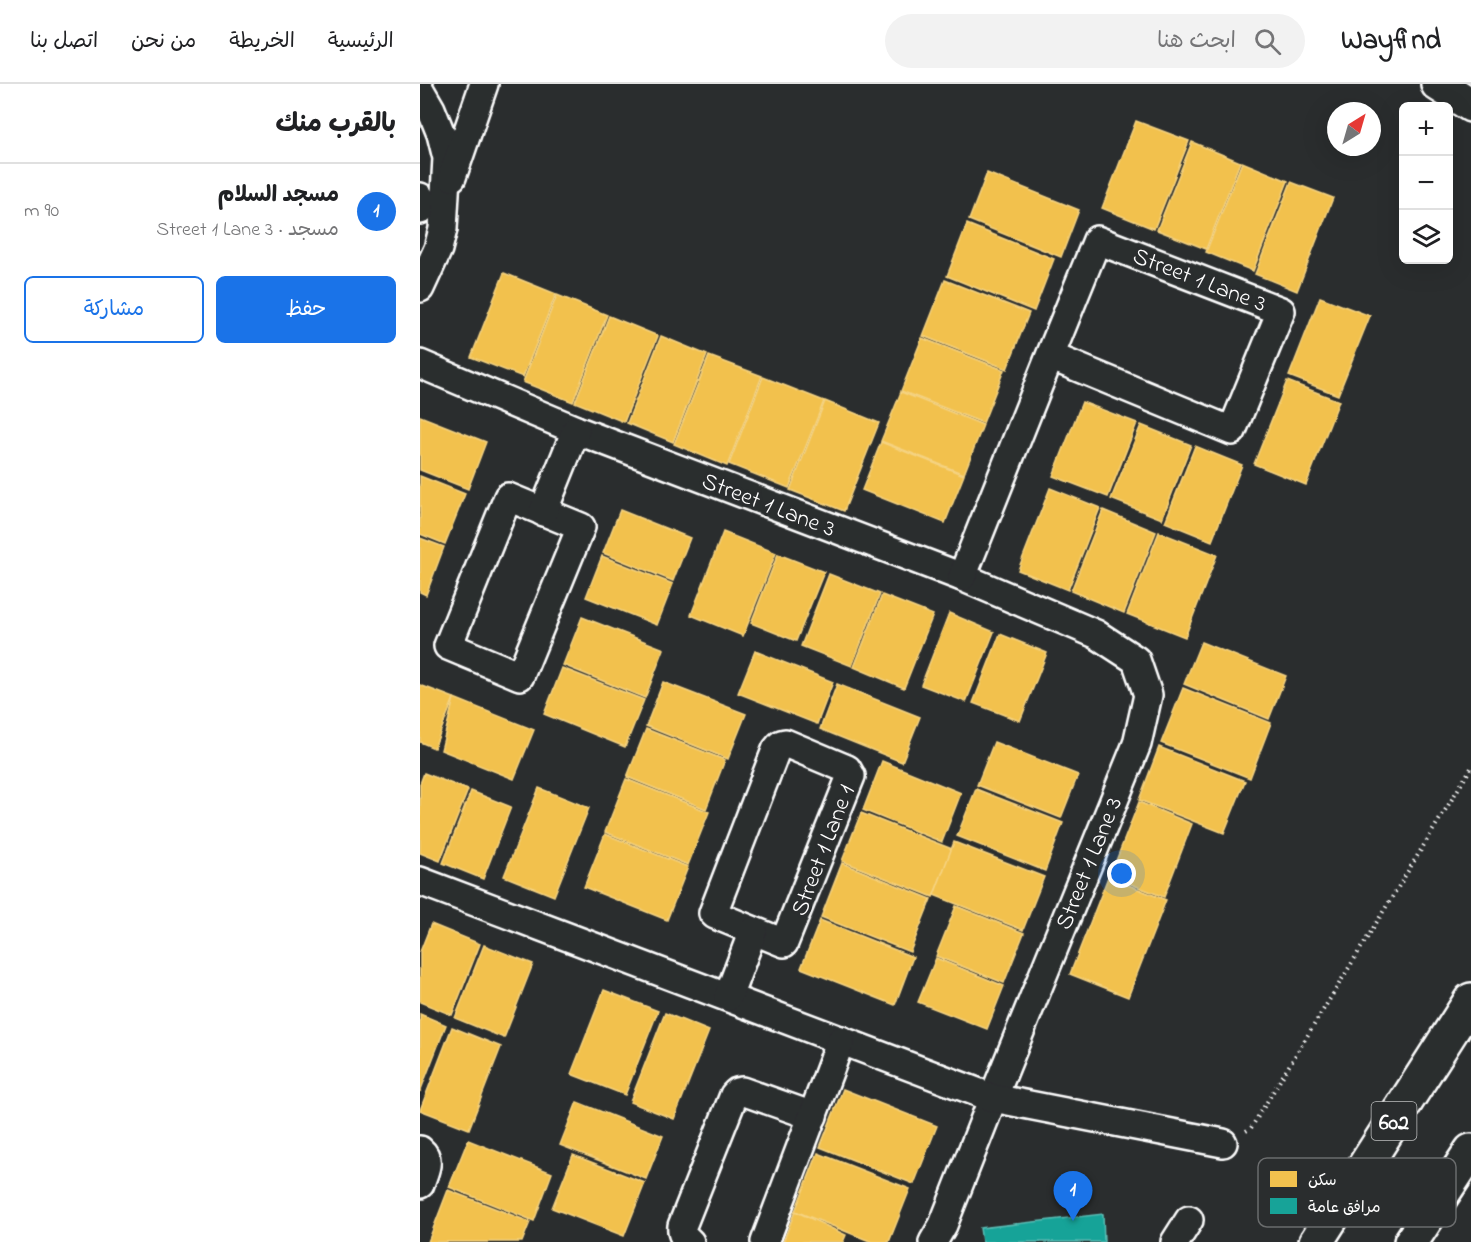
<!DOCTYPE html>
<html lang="ar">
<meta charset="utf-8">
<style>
body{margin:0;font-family:"Indie Flower","Playpen Sans Arabic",sans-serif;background:#f2f2f2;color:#202124;direction:rtl}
.controls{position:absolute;right:18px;top:18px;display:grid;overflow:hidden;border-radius:9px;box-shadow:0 6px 24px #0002}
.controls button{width:54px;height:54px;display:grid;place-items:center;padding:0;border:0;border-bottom:2px solid #e0e0e0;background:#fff;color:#202124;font:30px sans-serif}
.compass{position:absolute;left:907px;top:18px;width:54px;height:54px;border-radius:50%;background:#fff;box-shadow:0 6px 24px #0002;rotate:37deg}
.you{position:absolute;left:702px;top:790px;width:21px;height:21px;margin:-15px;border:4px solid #fff;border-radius:50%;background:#1a73e8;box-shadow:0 0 0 9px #1a73e833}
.badge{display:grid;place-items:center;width:39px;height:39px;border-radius:50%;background:#1a73e8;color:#fff;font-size:20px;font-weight:700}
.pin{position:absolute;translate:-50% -50px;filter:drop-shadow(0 2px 3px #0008)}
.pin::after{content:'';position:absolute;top:32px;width:21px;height:18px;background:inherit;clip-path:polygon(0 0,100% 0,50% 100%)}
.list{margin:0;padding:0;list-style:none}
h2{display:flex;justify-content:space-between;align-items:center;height:78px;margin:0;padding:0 24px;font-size:26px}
h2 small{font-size:20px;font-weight:400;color:#757577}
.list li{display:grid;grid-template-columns:39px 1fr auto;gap:18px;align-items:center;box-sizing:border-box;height:96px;padding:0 24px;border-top:2px solid #e0e0e0}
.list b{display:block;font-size:22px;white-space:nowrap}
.list p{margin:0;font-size:20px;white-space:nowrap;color:#757577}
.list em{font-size:20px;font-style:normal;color:#757577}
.actions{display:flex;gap:12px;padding:18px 24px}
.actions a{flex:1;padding:14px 0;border:2px solid #1a73e8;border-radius:9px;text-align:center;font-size:21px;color:#1a73e8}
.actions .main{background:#1a73e8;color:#fff}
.icon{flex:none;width:33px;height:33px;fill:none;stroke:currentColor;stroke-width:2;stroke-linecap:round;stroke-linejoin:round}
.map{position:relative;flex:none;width:1051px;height:1158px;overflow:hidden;direction:ltr}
header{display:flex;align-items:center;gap:36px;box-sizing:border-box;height:84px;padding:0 30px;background:#fff;border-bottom:2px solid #e0e0e0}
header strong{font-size:28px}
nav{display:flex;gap:33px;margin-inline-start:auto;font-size:21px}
.search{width:420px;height:54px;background:#f2f2f2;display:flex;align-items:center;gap:15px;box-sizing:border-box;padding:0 21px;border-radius:33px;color:#757577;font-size:22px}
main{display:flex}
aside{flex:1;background:#fff}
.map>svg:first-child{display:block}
.homes{fill:#f2c14e;stroke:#f6d483;stroke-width:1.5}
.public{fill:#17a398;stroke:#5dbfb7;stroke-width:1.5}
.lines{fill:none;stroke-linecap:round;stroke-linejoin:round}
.minor-casing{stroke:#fff;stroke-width:32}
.major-casing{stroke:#fff;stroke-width:38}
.path{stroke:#fff;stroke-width:4;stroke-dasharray:1.5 4.5;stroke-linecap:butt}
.minor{stroke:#2a2d2e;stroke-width:27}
.major{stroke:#2a2d2e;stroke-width:33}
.labels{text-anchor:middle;stroke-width:6;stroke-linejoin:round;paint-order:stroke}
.shield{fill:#2a2d2e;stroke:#bfc0c0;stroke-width:1.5}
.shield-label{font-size:22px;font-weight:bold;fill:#fff}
.street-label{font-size:24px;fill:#fff;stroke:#2a2d2e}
.key{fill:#2a2d2e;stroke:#6a6c6d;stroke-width:1.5}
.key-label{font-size:16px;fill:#fff}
</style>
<header>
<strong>Wayfind</strong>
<div class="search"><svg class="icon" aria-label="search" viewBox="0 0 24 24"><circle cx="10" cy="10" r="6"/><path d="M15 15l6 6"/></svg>ابحث هنا</div>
<nav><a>الرئيسية</a><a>الخريطة</a><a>من نحن</a><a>اتصل بنا</a></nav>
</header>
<main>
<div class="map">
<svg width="1051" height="1158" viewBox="0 0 1051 1158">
<rect width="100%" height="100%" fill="#2a2d2e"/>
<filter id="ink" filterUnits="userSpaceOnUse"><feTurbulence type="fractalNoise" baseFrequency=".0167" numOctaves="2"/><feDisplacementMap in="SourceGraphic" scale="12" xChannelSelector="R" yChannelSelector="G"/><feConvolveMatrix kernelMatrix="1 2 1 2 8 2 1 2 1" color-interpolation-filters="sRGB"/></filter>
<g filter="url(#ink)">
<!-- homes -->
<g class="homes">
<polygon points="716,37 769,57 734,145 682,124"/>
<polygon points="772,58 820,78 786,165 737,146"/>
<polygon points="822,78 868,97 833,187 786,168"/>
<polygon points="567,89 659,126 641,173 549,136"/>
<polygon points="871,98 913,114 877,207 835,190"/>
<polygon points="547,140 634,175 614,227 527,192"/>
<polygon points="84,189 136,210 103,293 51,273"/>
<polygon points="525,196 609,229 587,285 503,252"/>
<polygon points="137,211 187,231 153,318 103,298"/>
<polygon points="900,213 950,232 918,311 869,292"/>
<polygon points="189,232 238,252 204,338 155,318"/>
<polygon points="241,252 287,271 253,358 207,339"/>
<polygon points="502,254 584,286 563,339 481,307"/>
<polygon points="289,272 342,292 307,382 254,360"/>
<polygon points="343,293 404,317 369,404 309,380"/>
<polygon points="867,297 919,317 886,401 834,380"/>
<polygon points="481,308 563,341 544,390 461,357"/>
<polygon points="405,317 459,339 424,427 370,406"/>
<polygon points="662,318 717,339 688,413 633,392"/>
<polygon points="0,332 66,358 48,405 0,386"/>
<polygon points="721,341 771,361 742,435 691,415"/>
<polygon points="461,358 544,391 525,439 442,406"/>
<polygon points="775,362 822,381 792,457 745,438"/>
<polygon points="0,392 45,410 25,460 0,450"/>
<polygon points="630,404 680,424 648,506 598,486"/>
<polygon points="200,426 270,454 253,497 183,469"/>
<polygon points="683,426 736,448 704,529 651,507"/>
<polygon points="303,448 356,469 323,552 271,531"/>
<polygon points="739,448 797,471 765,553 707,530"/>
<polygon points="0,454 24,463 6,511 0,508"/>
<polygon points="358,470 404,488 376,557 331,539"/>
<polygon points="182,472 253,500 237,541 166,513"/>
<polygon points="409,490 460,510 432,582 381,562"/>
<polygon points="462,511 513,531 484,604 434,583"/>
<polygon points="529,529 574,548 546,618 501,601"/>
<polygon points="162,533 244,565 225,614 143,581"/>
<polygon points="580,550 627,569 600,637 553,619"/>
<polygon points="781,558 866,592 849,635 764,600"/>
<polygon points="335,567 413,598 397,640 318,609"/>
<polygon points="142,584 224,616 205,663 124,630"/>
<polygon points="243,598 326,630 308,675 226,642"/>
<polygon points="417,600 500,633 482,678 400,645"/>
<polygon points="0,601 34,614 14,664 0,658"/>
<polygon points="763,604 851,639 830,694 741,659"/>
<polygon points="34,614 114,646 94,695 21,666"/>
<polygon points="226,645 305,676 286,725 207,693"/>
<polygon points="574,658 658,691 641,734 557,701"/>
<polygon points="739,663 825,697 804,749 719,716"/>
<polygon points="462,677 541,709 522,758 443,726"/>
<polygon points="4,689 48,706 20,777 0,769 0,700"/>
<polygon points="206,695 289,728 268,781 185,748"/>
<polygon points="119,704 169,724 134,812 84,792"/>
<polygon points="556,705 643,739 625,787 537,752"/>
<polygon points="51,707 91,723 63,795 23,779"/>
<polygon points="719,718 772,740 744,813 690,792"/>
<polygon points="441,729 532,765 513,813 422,777"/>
<polygon points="185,750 268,783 247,836 164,803"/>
<polygon points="534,758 624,793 603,846 514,811"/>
<polygon points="422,779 511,815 490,868 401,833"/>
<polygon points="688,793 746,816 708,913 650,890"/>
<polygon points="536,822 604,849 584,899 516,872"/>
<polygon points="400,836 493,873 475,921 381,884"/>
<polygon points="11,840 60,860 32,931 0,918 0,868"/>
<polygon points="64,861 113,880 84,954 35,934"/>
<polygon points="516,874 584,902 567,945 498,918"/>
<polygon points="184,906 238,927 205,1011 151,990"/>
<polygon points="245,929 289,947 254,1035 210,1018"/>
<polygon points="0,930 26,941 0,1008"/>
<polygon points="32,943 81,963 49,1045 0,1026"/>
<polygon points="423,1005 517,1042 494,1100 400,1063"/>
<polygon points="157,1018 243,1052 226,1095 140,1061"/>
<polygon points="48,1056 132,1089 114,1137 29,1103"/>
<polygon points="398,1069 490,1105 469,1158 452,1158 375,1127"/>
<polygon points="153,1071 225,1099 204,1152 132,1124"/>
<polygon points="28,1106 110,1138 102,1158 8,1158"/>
<polygon points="375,1127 426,1151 423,1158 363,1158"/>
</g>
<!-- public -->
<polygon class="public" points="683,1130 684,1158 562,1158 560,1144"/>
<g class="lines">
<defs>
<g id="minor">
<polyline points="0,6 11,25 21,50 27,74 23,145 18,165 0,204"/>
<polyline points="32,93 64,0"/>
<polyline points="0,113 0,126"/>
<polyline points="0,280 156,346 542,493 676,550 716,576 728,611 717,660 573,1014 523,1141 513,1158"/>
<polygon points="88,413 161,443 100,592 28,562"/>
<polyline points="123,428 156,346"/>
<polyline points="542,493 630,272 677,156 861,227 812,347 630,272"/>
<polygon points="365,659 427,685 431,692 364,859 295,831 293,829 356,666 361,660"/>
<polyline points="0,797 573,1014 803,1059"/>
<polyline points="308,913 333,847"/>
<path d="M0,1066C12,1076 4,1087 0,1100"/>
<path d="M270,1158C264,1153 261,1150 262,1142L314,1011L317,1008L322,1007L393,1032"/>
<polyline points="345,1158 421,956"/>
<polyline points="755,1158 769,1136"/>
</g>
<g id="major">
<polyline points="1018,0 1051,21"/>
<polyline points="896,1158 1051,916"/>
<polyline points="991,1158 1051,1067"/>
</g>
</defs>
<!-- minor casing -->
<use href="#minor" class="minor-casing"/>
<!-- major casing -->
<use href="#major" class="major-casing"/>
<!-- path -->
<polyline class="path" points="826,1047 831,1044 1051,684"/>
<!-- minor -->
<use href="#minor" class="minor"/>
<!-- major -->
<use href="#major" class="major"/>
</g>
</g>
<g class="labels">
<!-- shield labels -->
<rect class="shield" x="951.5" y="1018" width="45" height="38" rx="4.5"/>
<g class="shield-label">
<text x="974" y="1045">602</text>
</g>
<!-- street labels -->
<g class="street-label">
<text transform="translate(780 195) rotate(21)" y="8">Street 1 Lane 3</text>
<text transform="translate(349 420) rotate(21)" y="8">Street 1 Lane 3</text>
<text transform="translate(402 766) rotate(-69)" y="8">Street 1 Lane 1</text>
<text transform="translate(668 779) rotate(-68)" y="8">Street 1 Lane 3</text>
</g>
</g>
<!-- legend -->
<rect x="838" y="1074" width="198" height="69" rx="9" class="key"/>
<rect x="850" y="1087" width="27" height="16" fill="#f2c14e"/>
<rect x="850" y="1114" width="27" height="16" fill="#17a398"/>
<g class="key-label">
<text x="888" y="1101">سكن</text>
<text x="888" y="1128">مرافق عامة</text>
</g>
</svg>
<div class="controls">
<button>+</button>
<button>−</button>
<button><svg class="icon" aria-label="layers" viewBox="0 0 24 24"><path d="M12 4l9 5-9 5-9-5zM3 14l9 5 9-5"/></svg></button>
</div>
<svg class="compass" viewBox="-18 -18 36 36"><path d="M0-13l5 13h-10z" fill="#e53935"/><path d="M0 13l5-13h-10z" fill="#757577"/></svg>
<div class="you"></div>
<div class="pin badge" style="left:653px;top:1137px">1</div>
</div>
<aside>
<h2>بالقرب منك<small></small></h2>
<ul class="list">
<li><span class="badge">1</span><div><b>مسجد السلام</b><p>مسجد · Street 1 Lane 3</p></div><em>90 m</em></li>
</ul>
<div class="actions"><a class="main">حفظ</a><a>مشاركة</a></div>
</aside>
</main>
